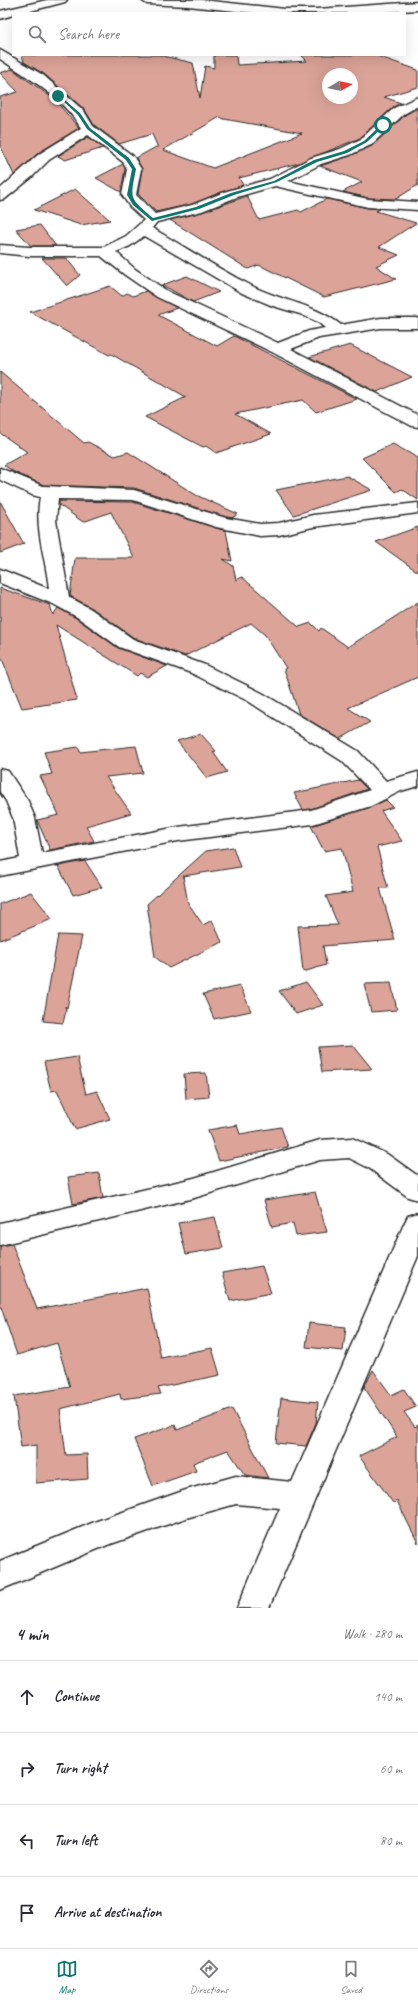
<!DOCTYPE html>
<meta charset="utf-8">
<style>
body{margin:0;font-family:Caveat,sans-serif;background:#f7f7f7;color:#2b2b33}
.compass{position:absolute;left:322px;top:68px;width:36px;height:36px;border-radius:50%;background:#fff;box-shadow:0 4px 16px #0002;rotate:81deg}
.stop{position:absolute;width:12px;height:12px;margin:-9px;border:3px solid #0f766e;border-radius:50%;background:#fff}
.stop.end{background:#0f766e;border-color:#fff;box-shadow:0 1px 4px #0008}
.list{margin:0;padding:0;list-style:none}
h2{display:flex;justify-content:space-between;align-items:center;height:52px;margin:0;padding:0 16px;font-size:17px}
h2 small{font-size:13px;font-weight:400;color:#7c7c81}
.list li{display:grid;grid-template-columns:26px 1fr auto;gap:12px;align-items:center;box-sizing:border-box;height:72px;padding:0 16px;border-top:1px solid #e1e1e2}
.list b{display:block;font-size:15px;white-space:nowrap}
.list em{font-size:13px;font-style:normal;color:#7c7c81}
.icon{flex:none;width:22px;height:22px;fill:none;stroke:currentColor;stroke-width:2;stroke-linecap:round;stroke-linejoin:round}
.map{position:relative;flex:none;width:418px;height:1608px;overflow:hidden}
.search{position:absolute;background:#fff;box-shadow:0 4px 16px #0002;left:12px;right:12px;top:12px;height:44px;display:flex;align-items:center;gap:10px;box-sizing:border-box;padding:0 14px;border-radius:0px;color:#7c7c81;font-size:15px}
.sheet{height:340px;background:#fff}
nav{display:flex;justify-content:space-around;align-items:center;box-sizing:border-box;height:56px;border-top:1px solid #e1e1e2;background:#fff;font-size:11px;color:#7c7c81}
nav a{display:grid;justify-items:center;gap:2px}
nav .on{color:#0f766e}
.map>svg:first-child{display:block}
.building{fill:#dca498;stroke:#2b2b2b;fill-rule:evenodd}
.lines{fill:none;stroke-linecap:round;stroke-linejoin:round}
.minor-casing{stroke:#2b2b2b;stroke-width:3}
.minor{fill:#fff;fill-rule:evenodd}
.route{fill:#0f766e}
</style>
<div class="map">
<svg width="418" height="1608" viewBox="0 0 418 1608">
<rect width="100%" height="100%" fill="#fff"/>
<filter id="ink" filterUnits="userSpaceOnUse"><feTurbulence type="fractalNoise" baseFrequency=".025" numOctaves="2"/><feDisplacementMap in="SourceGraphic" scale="8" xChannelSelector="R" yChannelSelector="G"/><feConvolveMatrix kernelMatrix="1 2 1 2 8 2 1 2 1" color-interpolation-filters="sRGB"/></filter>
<g filter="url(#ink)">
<!-- building -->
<g class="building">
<path d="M22,55H159L193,63L200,98L205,66L214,68V55H236L237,65L307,61L301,55H374L418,70V87L384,97L401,103L393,107L360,138L299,163L239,178L243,185L192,204L156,212L138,194L142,169L136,158L156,147L158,148L152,134L119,144L94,125L85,110L44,74L24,62ZM328,74H352V98H328ZM220,117L224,119L302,133L213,168L163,150Z"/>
<polygon points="12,69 54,99 79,128 38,153 14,175 0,145 0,97 18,92 0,73"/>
<polygon points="417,108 418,185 396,199 368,198 343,192 362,182 320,166 350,156 372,146 405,115"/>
<polygon points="88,137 103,148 65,160 58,156"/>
<polygon points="123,164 125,169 121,192 96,178"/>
<polygon points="75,189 110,220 81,225 34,210"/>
<polygon points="247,196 259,220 298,210 301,212 327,199 368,208 380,209 376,211 416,223 379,247 399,255 376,266 396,279 324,297 259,265 248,269 170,220 202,212"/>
<polygon points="40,225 56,246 31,246 16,229"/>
<polygon points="42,258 66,258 80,275 67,286"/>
<polygon points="187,276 219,292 193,302 162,285"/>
<polygon points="110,286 122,296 127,293 133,296 146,291 177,308 158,315 217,346 234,336 357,399 316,412 303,400 235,414 271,434 216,453 206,446 203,447 145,417 186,397 111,354 109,355 30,312"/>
<polygon points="350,345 412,377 377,392 309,357"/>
<polygon points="0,372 84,443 88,442 115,456 128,452 196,495 238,514 232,518 226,517 134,488 43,485 14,472 4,465 27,452 0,433"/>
<polygon points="393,444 418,458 418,500 402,489 396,492 362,458"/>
<polygon points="347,476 372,490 294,515 276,490"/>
<polygon points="0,501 24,544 0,553"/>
<polygon points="59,501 133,502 226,531 232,561 223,559 233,566 236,580 242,577 299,627 311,623 319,631 321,628 348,647 418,602 418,677 348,708 370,722 340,739 299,714 284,669 286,668 265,635 251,623 185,656 134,638 92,608 70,596 75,558 134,558 111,512 83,522 59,505"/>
<polygon points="418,527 418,572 376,542"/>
<polygon points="0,588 50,605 53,615 58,608 76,618 118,648 167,666 147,677 140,673 137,676 56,625 77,700 22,708 0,654"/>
<polygon points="201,734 216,751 213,752 227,772 207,778 177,741"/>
<polygon points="136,746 143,773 106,777 131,813 86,826 94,841 50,850 37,820 59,815 40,776 52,774 44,752 78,747 80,752"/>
<polygon points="358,780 367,789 311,809 303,810 294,793"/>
<polygon points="386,800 393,807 381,811 402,841 377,847 388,888 380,888 395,940 323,946 326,965 303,972 298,926 338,925 326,896 353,892 342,848 324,851 311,826 371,807"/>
<polygon points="233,847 240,867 183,876 188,903 203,925 212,920 222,942 169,968 155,957 147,904 206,851"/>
<polygon points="85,861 102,887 73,895 58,866"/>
<polygon points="31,892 52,919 0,940 0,904"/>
<polygon points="58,935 82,936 67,1008 65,1006 66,1011 63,1023 43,1021"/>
<polygon points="306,982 323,1005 296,1014 279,991"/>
<polygon points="391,983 397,1010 371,1012 364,984"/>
<polygon points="240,986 251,1011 214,1019 203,994"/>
<polygon points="353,1045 372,1069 322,1072 318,1047"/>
<polygon points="77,1057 86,1094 97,1091 110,1119 75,1129 57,1090 51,1091 44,1062"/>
<polygon points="206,1073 209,1097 186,1099 184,1074"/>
<polygon points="237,1125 240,1134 281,1127 288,1147 219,1161 208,1130"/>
<polygon points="99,1173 103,1198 73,1204 68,1177"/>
<polygon points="315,1192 327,1232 296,1236 293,1223 272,1227 264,1200"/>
<polygon points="215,1217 223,1248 186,1254 178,1223"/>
<polygon points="12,1244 37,1309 147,1288 161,1358 212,1348 220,1375 158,1388 161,1394 121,1399 120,1394 60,1409 66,1455 87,1454 88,1479 36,1483 36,1445 21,1447 14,1396 70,1387 57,1343 17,1355 0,1304 0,1246"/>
<polygon points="262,1266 271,1293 230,1301 222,1273"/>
<polygon points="309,1323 346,1327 343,1351 306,1347"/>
<polygon points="373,1370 391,1395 404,1389 416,1407 404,1412 415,1427 418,1425 418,1543 397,1501 393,1503 359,1456 397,1437 364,1387"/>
<polygon points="281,1398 318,1402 316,1423 306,1446 276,1443"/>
<polygon points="232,1409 268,1478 245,1475 228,1450 193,1463 196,1471 153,1486 134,1439 175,1425 177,1430"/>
</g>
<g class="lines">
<defs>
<g id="minor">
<polygon points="47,0 67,0 65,2 23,13 13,13 13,15 0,19 0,11"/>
<polygon points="141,0 202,0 285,9 317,9 418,2 418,10 368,13 254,13 188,6 147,4"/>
<path d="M0,50L43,75L84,111L93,126L133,156L141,169L136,195L155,214L192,205L227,191L270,179L311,158L340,149L361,139L394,108L418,97V106L404,114L371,145L350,155L321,164L288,181L368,199L418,202V210L368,207L275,186L237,197L202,211L157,222L152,228C185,247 218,269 252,286C281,301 315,304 341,325L381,318H418V328H381L319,338L291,349L418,415V427L412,426L272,352L157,297L125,275L101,256H29L0,253V245L29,247H104L126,236L144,220L130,207L122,195L127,169L123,162L88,135L49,160L32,177L5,199L0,200V189L39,154L81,128C63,98 29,78 0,59ZM144,236L242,293L273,306L300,314L318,322L325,328L309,331L278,343L167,291L135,269L116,252L130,246Z"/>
<path d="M0,468L43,486L134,490L226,518L260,524L279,523L313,515L418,503V513L313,527L279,535L260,536L216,527L133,500L58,499L56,520L58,533L69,597L91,609L133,639L205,665L262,693L358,751L386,781L418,772V786L401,791L371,806L313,824L178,841L0,876V862L20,858L13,818L6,801L0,792V769L8,771L28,801L35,818L42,853L178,827L311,810L370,790L342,761L248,701L191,673L119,647L77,617L53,604L0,583V569L49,589C46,558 34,529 40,497L32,495L0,480Z"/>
<polygon points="352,1138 387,1154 418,1176 418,1200 408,1197 369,1168 349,1158 320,1160 194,1198 0,1245 0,1223 194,1178 320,1140"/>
<polygon points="418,1213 418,1256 269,1608 237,1608 280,1508 236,1504 186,1518 105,1546 0,1590 0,1561 97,1521 186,1490 236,1476 292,1482 404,1224 408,1216"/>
</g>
</defs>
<!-- minor casing -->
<use href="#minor" class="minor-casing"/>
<!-- minor -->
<use href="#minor" class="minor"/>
</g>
</g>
<!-- route -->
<path class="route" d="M57,95H59L80,113L90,128L129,158L136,169C130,200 129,197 153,218L196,207L231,193L274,181L314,160L344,151L364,141L382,124L385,125L367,142L347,153L317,162L277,182L234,195L199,209L152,221L133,205L127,195L132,169L126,160L87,129L78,115Z"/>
</svg>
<svg class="compass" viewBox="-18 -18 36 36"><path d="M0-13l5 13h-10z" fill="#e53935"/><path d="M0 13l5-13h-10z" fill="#7c7c81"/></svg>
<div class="stop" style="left:383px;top:125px"></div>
<div class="stop end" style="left:58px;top:96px"></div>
<div class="search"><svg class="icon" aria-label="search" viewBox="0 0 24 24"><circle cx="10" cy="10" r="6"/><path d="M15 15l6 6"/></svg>Search here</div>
</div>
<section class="sheet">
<h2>4 min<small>Walk · 280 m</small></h2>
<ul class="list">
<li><svg class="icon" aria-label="ahead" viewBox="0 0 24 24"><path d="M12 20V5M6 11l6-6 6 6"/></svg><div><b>Continue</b></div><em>140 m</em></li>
<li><svg class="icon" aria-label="right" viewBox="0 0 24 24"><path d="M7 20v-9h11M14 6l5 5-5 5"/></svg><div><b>Turn right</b></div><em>60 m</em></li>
<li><svg class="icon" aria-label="left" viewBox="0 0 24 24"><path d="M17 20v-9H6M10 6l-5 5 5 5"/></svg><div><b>Turn left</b></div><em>80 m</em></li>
<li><svg class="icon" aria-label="arrive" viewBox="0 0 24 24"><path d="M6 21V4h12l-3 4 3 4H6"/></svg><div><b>Arrive at destination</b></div></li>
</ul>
</section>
<nav>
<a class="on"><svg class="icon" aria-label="map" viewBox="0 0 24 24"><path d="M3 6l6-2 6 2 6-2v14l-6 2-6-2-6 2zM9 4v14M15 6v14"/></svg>Map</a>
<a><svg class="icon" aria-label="directions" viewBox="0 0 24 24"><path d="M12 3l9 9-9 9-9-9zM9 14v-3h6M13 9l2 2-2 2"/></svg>Directions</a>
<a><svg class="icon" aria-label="saved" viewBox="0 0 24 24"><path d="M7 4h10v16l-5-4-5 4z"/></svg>Saved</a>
</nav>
